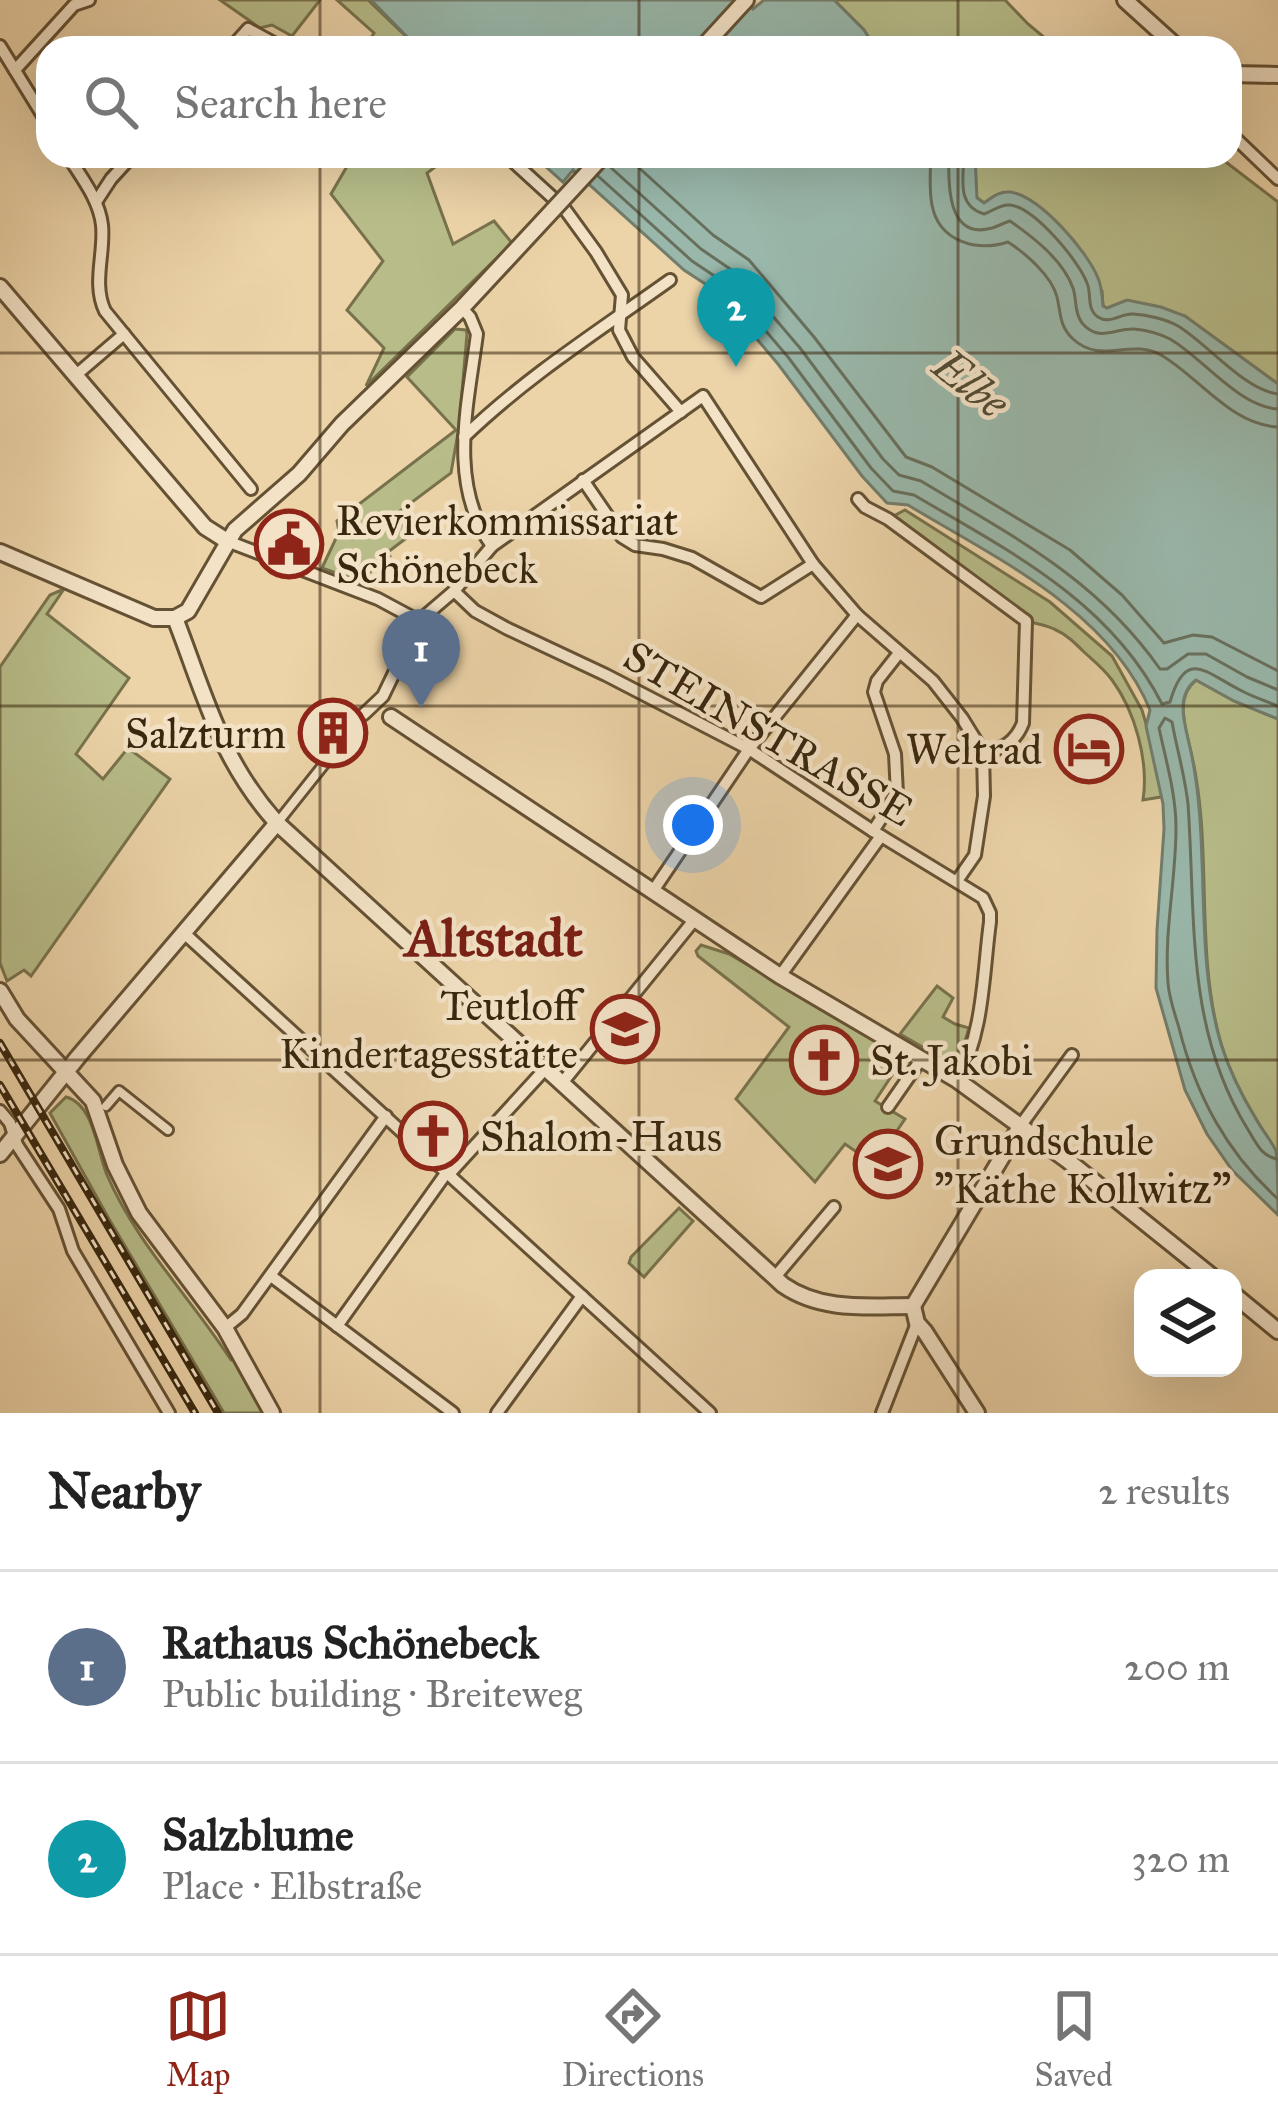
<!DOCTYPE html>
<meta charset="utf-8">
<style>
body{margin:0;font-family:"IM FELL Great Primer",serif;background:#f6f6f6;color:#222}
.controls{position:absolute;right:36px;bottom:36px;display:grid;overflow:hidden;border-radius:24px;box-shadow:0 12px 48px #0002}
.controls button{width:108px;height:108px;display:grid;place-items:center;padding:0;border:0;border-bottom:3px solid #e0e0e0;background:#fff;color:#222;font:60px sans-serif}
.you{position:absolute;left:693px;top:825px;width:42px;height:42px;margin:-30px;border:9px solid #fff;border-radius:50%;background:#1a73e8;box-shadow:0 0 0 18px #1a73e833}
.badge{display:grid;place-items:center;width:78px;height:78px;border-radius:50%;background:#8f2418;color:#fff;font-size:39px;font-weight:700}
.pin{position:absolute;translate:-50% -99px;filter:drop-shadow(0 3px 6px #0008)}
.pin::after{content:'';position:absolute;top:63px;width:42px;height:36px;background:inherit;clip-path:polygon(0 0,100% 0,50% 100%)}
.list{margin:0;padding:0;list-style:none}
h2{display:flex;justify-content:space-between;align-items:center;height:156px;margin:0;padding:0 48px;font-size:51px}
h2 small{font-size:39px;font-weight:400;color:#767676}
.list li{display:grid;grid-template-columns:78px 1fr auto;gap:36px;align-items:center;box-sizing:border-box;height:192px;padding:0 48px;border-top:3px solid #e0e0e0}
.list b{display:block;font-size:45px;white-space:nowrap}
.list p{margin:0;font-size:39px;white-space:nowrap;color:#767676}
.list em{font-size:39px;font-style:normal;color:#767676}
.icon{flex:none;width:66px;height:66px;fill:none;stroke:currentColor;stroke-width:2;stroke-linecap:round;stroke-linejoin:round}
.map{position:relative;flex:none;width:1278px;height:1413px;overflow:hidden}
.search{position:absolute;background:#fff;box-shadow:0 12px 48px #0002;left:36px;right:36px;top:36px;height:132px;display:flex;align-items:center;gap:30px;box-sizing:border-box;padding:0 42px;border-radius:36px;color:#767676;font-size:45px}
.sheet{height:540px;background:#fff}
nav{display:flex;justify-content:space-around;align-items:center;box-sizing:border-box;height:168px;border-top:3px solid #e0e0e0;background:#fff;font-size:33px;color:#767676}
nav a{display:grid;justify-items:center;gap:6px}
nav .on{color:#8f2418}
.map>svg:first-child{display:block}
.green{fill:#b7bc89;stroke:#78724c;stroke-width:3}
.water{fill:#99b7aa;stroke:#727d6c;stroke-width:3}
.lines{fill:none;stroke-linecap:round;stroke-linejoin:round}
.shore{stroke:#686f5c;stroke-width:3}
.pedestrian-casing{stroke:#655234;stroke-width:14}
.minor-casing{stroke:#655234;stroke-width:16}
.tertiary-casing{stroke:#655234;stroke-width:20}
.pedestrian{stroke:#f3e2c6;stroke-width:8}
.minor{stroke:#f3e2c6;stroke-width:10}
.tertiary{stroke:#f3e2c6;stroke-width:14}
.rail-casing{stroke:#38270e;stroke-width:8}
.rail{stroke:#f3e2c6;stroke-width:3;stroke-dasharray:9;stroke-linecap:butt}
.tertiary-bridge-casing{stroke:#655234;stroke-width:20;stroke-linecap:butt}
.tertiary-bridge{stroke:#f3e2c6;stroke-width:14}
.grid{fill:none;stroke:#38270e;stroke-width:3;stroke-opacity:0.55}
.labels{text-anchor:middle;stroke-width:9;stroke-linejoin:round;paint-order:stroke}
.poi-label{font-size:42px;fill:#38270e;stroke:#f3e2c6;text-anchor:start}
.street-label{font-size:42px;fill:#38270e;stroke:#f3e2c6}
.water-label{font-size:45px;font-style:italic;fill:#504b35;stroke:#f3e2c6}
.district-label{font-size:54px;font-weight:bold;fill:#7a1f14;stroke:#f3e2c6}
</style>
<div class="map">
<svg width="1278" height="1413" viewBox="0 0 1278 1413">
<rect width="100%" height="100%" fill="#ecd3a8"/>
<filter id="stains"><feTurbulence type="fractalNoise" baseFrequency=".00167" numOctaves="4"/><feColorMatrix values="0 0 0 0 .2 0 0 0 0 .09 0 0 0 0 .02 0 0 0 .5 -.17"/></filter>
<radialGradient id="worn" r=".72"><stop offset=".6" stop-color="#630" stop-opacity="0"/><stop offset="1" stop-color="#630" stop-opacity=".3"/></radialGradient>
<!-- green -->
<g class="green">
<polygon points="220,0 320,0 292,36 272,25 260,28"/>
<polygon points="337,0 368,0 418,48 373,48 371,38 374,33"/>
<polygon points="834,0 1005,0 1028,24 1057,48 866,48 869,38 864,30"/>
<polygon points="353,156 450,156 427,173 453,244 494,221 512,243 366,386 384,348 347,310 383,261 331,194"/>
<path d="M975,156H1218L1278,202V384L1185,316L1151,306L1107,308L1103,306L1102,291L1022,196C1005,191 998,193 984,203L976,197Z"/>
<polygon points="455,329 466,330 467,334 459,427 451,473 396,514 409,536 388,552 390,556 370,572 364,583 322,568 339,532 337,521 456,430 407,377"/>
<path d="M905,510L1050,602L1112,656L1142,710L1167,796L1143,800C1149,761 1135,711 1112,680C1104,669 1094,661 1084,652C1075,643 1066,634 1054,629C1045,625 1035,623 1026,621L888,519Z"/>
<polygon points="64,589 47,614 129,678 76,754 103,779 128,748 170,779 31,976 24,970 7,981 0,963 0,667 50,595"/>
<path d="M1196,680L1234,701L1278,719V1155C1256,1119 1231,1081 1220,1040C1194,945 1214,843 1190,748C1185,725 1175,697 1196,680Z"/>
<polygon points="701,945 729,954 904,1057 875,1101 905,1119 874,1164 845,1144 815,1182 736,1099 789,1027 698,956 696,951"/>
<polygon points="937,986 953,998 943,1017 955,1024 969,1028 958,1064 954,1065 900,1034"/>
<path d="M66,1097C94,1104 97,1151 107,1175C136,1243 191,1298 231,1360H234L265,1413H224L109,1219L50,1113Z"/>
<polygon points="679,1208 693,1221 644,1277 629,1263 631,1257"/>
</g>
<!-- water -->
<g class="water">
<polygon points="371,0 743,0 753,9 764,0 834,0 864,30 869,38 866,48 418,48"/>
<path d="M534,156H975L977,198L984,203C993,197 999,191 1010,192C1040,196 1087,251 1098,278C1102,287 1102,297 1103,306L1107,308L1127,300L1161,307L1185,316L1278,384V719L1234,701L1196,680C1177,694 1183,718 1188,739C1213,838 1192,947 1221,1044C1229,1070 1242,1096 1256,1119C1262,1130 1271,1140 1276,1151C1278,1168 1278,1197 1278,1215L1232,1170L1207,1134L1185,1090L1156,988L1157,930L1164,829L1163,804L1146,726L1150,710C1110,611 994,557 908,505L887,503L862,476L778,364L716,291L684,270L573,170L563,182Z"/>
</g>
<g class="lines">
<!-- shore -->
<g class="shore">
<polyline points="626,156 713,235 749,260 814,337 906,457 932,467 1070,550 1122,595 1164,643 1193,635 1212,637 1278,671"/>
<path d="M931,156C930,172 929,189 932,205C939,242 977,252 1008,242C1025,253 1052,276 1057,297C1061,313 1059,326 1073,339C1101,365 1131,338 1161,355C1199,377 1231,425 1278,427"/>
<path d="M949,156C948,183 947,241 992,228C998,226 1004,223 1010,221C1033,237 1063,260 1073,288C1077,300 1074,312 1082,323C1099,343 1115,328 1134,329C1145,330 1160,334 1170,339C1203,358 1239,407 1278,409"/>
<path d="M964,156C963,180 957,206 984,214C993,211 1000,204 1010,205C1034,207 1079,261 1087,283C1092,294 1086,309 1098,317C1110,325 1121,313 1133,314C1147,315 1166,319 1178,326C1208,344 1244,390 1278,394"/>
<path d="M608,165L701,249L736,273L800,348L883,459L899,475L921,481C1014,537 1097,579 1160,669H1167L1188,654H1206L1247,677L1278,690"/>
<path d="M598,176L692,261L725,283L788,357L871,468L893,491L914,495C1009,551 1110,601 1162,704L1170,702C1186,646 1207,674 1242,691C1253,697 1266,701 1278,706"/>
<path d="M1278,1159C1261,1157 1256,1142 1247,1128C1185,1027 1196,918 1188,804C1185,776 1177,750 1172,722L1165,718L1159,728C1166,761 1176,794 1176,828C1176,880 1164,931 1168,983C1169,998 1175,1014 1179,1028C1196,1095 1226,1152 1278,1199"/>
</g>
<defs>
<g id="pedestrian">
<polyline points="278,822 364,714"/>
<polyline points="106,1106 119,1091 168,1130"/>
</g>
<g id="minor">
<polyline points="0,46 48,124"/>
<polyline points="231,48 248,29 283,48"/>
<polyline points="15,70 74,5 89,0"/>
<polyline points="1230,133 1278,179"/>
<path d="M68,156C81,177 99,199 102,225C105,253 92,284 105,311L251,489"/>
<polyline points="507,156 564,208 596,252 622,295 619,330 633,357 681,412"/>
<polyline points="96,202 111,179 132,156"/>
<path d="M462,308L470,317L477,334C468,404 447,484 492,546"/>
<polyline points="76,375 124,334"/>
<path d="M464,437C526,377 600,330 670,280"/>
<polyline points="583,480 622,537 635,545 663,549 692,558 761,597 813,564"/>
<path d="M858,499L865,507L888,519L1026,621L1023,723C1016,741 1002,751 983,752"/>
<polyline points="227,541 378,599 419,621"/>
<path d="M454,591L475,611L508,629L606,675L749,749L873,831L983,898L990,913V922C983,973 984,1034 957,1080"/>
<polyline points="364,714 383,696 419,621 454,591 492,546 703,396 813,564 857,615 933,681 962,718 983,752 984,796 975,855 957,881"/>
<polyline points="873,831 897,794 895,754 874,692 877,681 899,653"/>
<polyline points="653,891 749,749 857,615"/>
<polyline points="184,933 710,1413"/>
<polyline points="780,976 881,836"/>
<polyline points="562,1083 695,919"/>
<polyline points="888,1107 922,1058"/>
<polyline points="0,1111 10,1123 17,1145 59,1209 73,1251 169,1413"/>
<polyline points="1021,1125 1072,1055"/>
<polyline points="449,1174 546,1068"/>
<polyline points="271,1276 453,1413"/>
<polyline points="775,1277 834,1207"/>
<polyline points="337,1326 447,1172"/>
<polyline points="225,1328 242,1314 386,1116"/>
<polyline points="497,1413 582,1296"/>
<polyline points="882,1413 917,1323"/>
</g>
<g id="tertiary">
<polyline points="1125,0 1178,48"/>
<polyline points="702,48 746,0"/>
<polyline points="1230,74 1278,75"/>
<polyline points="0,287 205,527 227,541"/>
<polyline points="0,552 154,618 175,618"/>
<path d="M175,618C205,695 220,760 277,823L783,1285C822,1312 868,1306 913,1306"/>
<polyline points="175,618 188,611 235,530 299,474 342,424 462,308 553,210"/>
<polyline points="391,717 780,976 957,1080 1067,1160 1214,1278"/>
<polyline points="0,991 17,1019 93,1101 115,1165 139,1213 225,1328 272,1413"/>
<polyline points="0,1154 78,1057 277,823"/>
<polyline points="1233,1294 1278,1331"/>
<polyline points="913,1306 1021,1125"/>
<polyline points="913,1306 917,1323 925,1332 977,1413"/>
</g>
</defs>
<!-- pedestrian casing -->
<use href="#pedestrian" class="pedestrian-casing"/>
<!-- minor casing -->
<use href="#minor" class="minor-casing"/>
<!-- tertiary casing -->
<use href="#tertiary" class="tertiary-casing"/>
<!-- pedestrian -->
<use href="#pedestrian" class="pedestrian"/>
<!-- minor -->
<use href="#minor" class="minor"/>
<!-- tertiary -->
<use href="#tertiary" class="tertiary"/>
<defs>
<g id="rail">
<polyline points="0,1043 218,1413"/>
<polyline points="0,1085 195,1413"/>
</g>
</defs>
<!-- rail casing -->
<use href="#rail" class="rail-casing"/>
<!-- rail -->
<use href="#rail" class="rail"/>
<defs>
<polyline id="tertiary-bridge" points="553,210 603,156"/>
</defs>
<!-- tertiary-bridge casing -->
<use href="#tertiary-bridge" class="tertiary-bridge-casing"/>
<!-- tertiary-bridge -->
<use href="#tertiary-bridge" class="tertiary-bridge"/>
</g>
<!-- grid -->
<path class="grid" d="M320,0V48M639,0V48M958,0V48M320,156V1413M639,156V1413M958,156V1413M0,353H1278M0,706H1278M0,1060H1278"/>
<!-- icons -->
<defs>
<symbol id="civic-ring" viewBox="-11 -11 22 22"><circle r="9.5" fill="#f3e2c6" stroke="#8f2418" stroke-width="1.5"/><path d="M-.6-6.5H3V-4.5H.6V-3L4-1V1h2V6H-6V1h2V-1L-.6-3ZM-1.2 2.5V6h2.4V2.5Z" fill="#8f2418"/></symbol>
<symbol id="building-ring" viewBox="-11 -11 22 22"><circle r="9.5" fill="#f3e2c6" stroke="#8f2418" stroke-width="1.5"/><path d="M-4-6H4V6H1V3H-1V6H-4ZM-2.5-4.3h1.7v1.8h-1.7ZM.8-4.3h1.7v1.8H.8ZM-2.5-1h1.7V.8h-1.7ZM.8-1h1.7V.8H.8Z" fill="#8f2418"/></symbol>
<symbol id="hotel-ring" viewBox="-11 -11 22 22"><circle r="9.5" fill="#f3e2c6" stroke="#8f2418" stroke-width="1.5"/><path d="M-6-4.5h1.5V1H6V5H4.5V3h-9V5H-6ZM-4 0a1.8 1.8 0 1 1 3.6 0ZM.5 0V-2.5h3Q6-2.5 6 0Z" fill="#8f2418"/></symbol>
<symbol id="school-ring" viewBox="-11 -11 22 22"><circle r="9.5" fill="#f3e2c6" stroke="#8f2418" stroke-width="1.5"/><path d="M0-5L7-2L0 1L-7-2ZM-4 1L0 2.5L4 1V4Q0 6-4 4Z" fill="#8f2418"/></symbol>
<symbol id="church-ring" viewBox="-11 -11 22 22"><circle r="9.5" fill="#f3e2c6" stroke="#8f2418" stroke-width="1.5"/><path d="M-1.2-6h2.4v3.5h3.3v2.4h-3.3V6h-2.4V-.1h-3.3v-2.4h3.3Z" fill="#8f2418"/></symbol>
</defs>
<g fill-rule="evenodd">
<use href="#civic-ring" x="251" y="506" width="76" height="76"/>
<use href="#building-ring" x="295" y="695" width="76" height="76"/>
<use href="#hotel-ring" x="1051" y="711" width="76" height="76"/>
<use href="#school-ring" x="587" y="991" width="76" height="76"/>
<use href="#church-ring" x="786" y="1022" width="76" height="76"/>
<use href="#church-ring" x="395" y="1098" width="76" height="76"/>
<use href="#school-ring" x="850" y="1126" width="76" height="76"/>
</g>
<g class="labels">
<!-- poi labels -->
<g class="poi-label">
<text x="336" y="535">Revierkommissariat<tspan x="336" dy="48">Schönebeck</tspan></text>
<text x="286" y="748" text-anchor="end">Salzturm</text>
<text x="1042" y="764" text-anchor="end">Weltrad</text>
<text x="578" y="1020" text-anchor="end">Teutloff<tspan x="578" dy="48">Kindertagesstätte</tspan></text>
<text x="870" y="1075">St. Jakobi</text>
<text x="480" y="1151">Shalom-Haus</text>
<text x="934" y="1155">Grundschule<tspan x="934" dy="48">"Käthe Kollwitz"</tspan></text>
</g>
<!-- street labels -->
<g class="street-label">
<text transform="translate(769 733) rotate(30)" y="15">STEINSTRASSE</text>
</g>
<!-- water labels -->
<g class="water-label">
<text transform="translate(971 383) rotate(38)" y="16">Elbe</text>
</g>
<!-- district labels -->
<g class="district-label">
<text x="494" y="956">Altstadt</text>
</g>
</g>
<rect width="100%" height="100%" filter="url(#stains)"/>
<rect width="100%" height="100%" fill="url(#worn)"/>
</svg>
<div class="controls">
<button><svg class="icon" aria-label="layers" viewBox="0 0 24 24"><path d="M12 4l9 5-9 5-9-5zM3 14l9 5 9-5"/></svg></button>
</div>
<div class="you"></div>
<div class="pin badge" style="left:421px;top:708px;background:#5c6f8a">1</div>
<div class="pin badge" style="left:736px;top:367px;background:#0f9aa8">2</div>
<div class="search"><svg class="icon" aria-label="search" viewBox="0 0 24 24"><circle cx="10" cy="10" r="6"/><path d="M15 15l6 6"/></svg>Search here</div>
</div>
<section class="sheet">
<h2>Nearby<small>2 results</small></h2>
<ul class="list">
<li><span class="badge" style="background:#5c6f8a">1</span><div><b>Rathaus Schönebeck</b><p>Public building · Breiteweg</p></div><em>200 m</em></li>
<li><span class="badge" style="background:#0f9aa8">2</span><div><b>Salzblume</b><p>Place · Elbstraße</p></div><em>320 m</em></li>
</ul>
</section>
<nav>
<a class="on"><svg class="icon" aria-label="map" viewBox="0 0 24 24"><path d="M3 6l6-2 6 2 6-2v14l-6 2-6-2-6 2zM9 4v14M15 6v14"/></svg>Map</a>
<a><svg class="icon" aria-label="directions" viewBox="0 0 24 24"><path d="M12 3l9 9-9 9-9-9zM9 14v-3h6M13 9l2 2-2 2"/></svg>Directions</a>
<a><svg class="icon" aria-label="saved" viewBox="0 0 24 24"><path d="M7 4h10v16l-5-4-5 4z"/></svg>Saved</a>
</nav>
